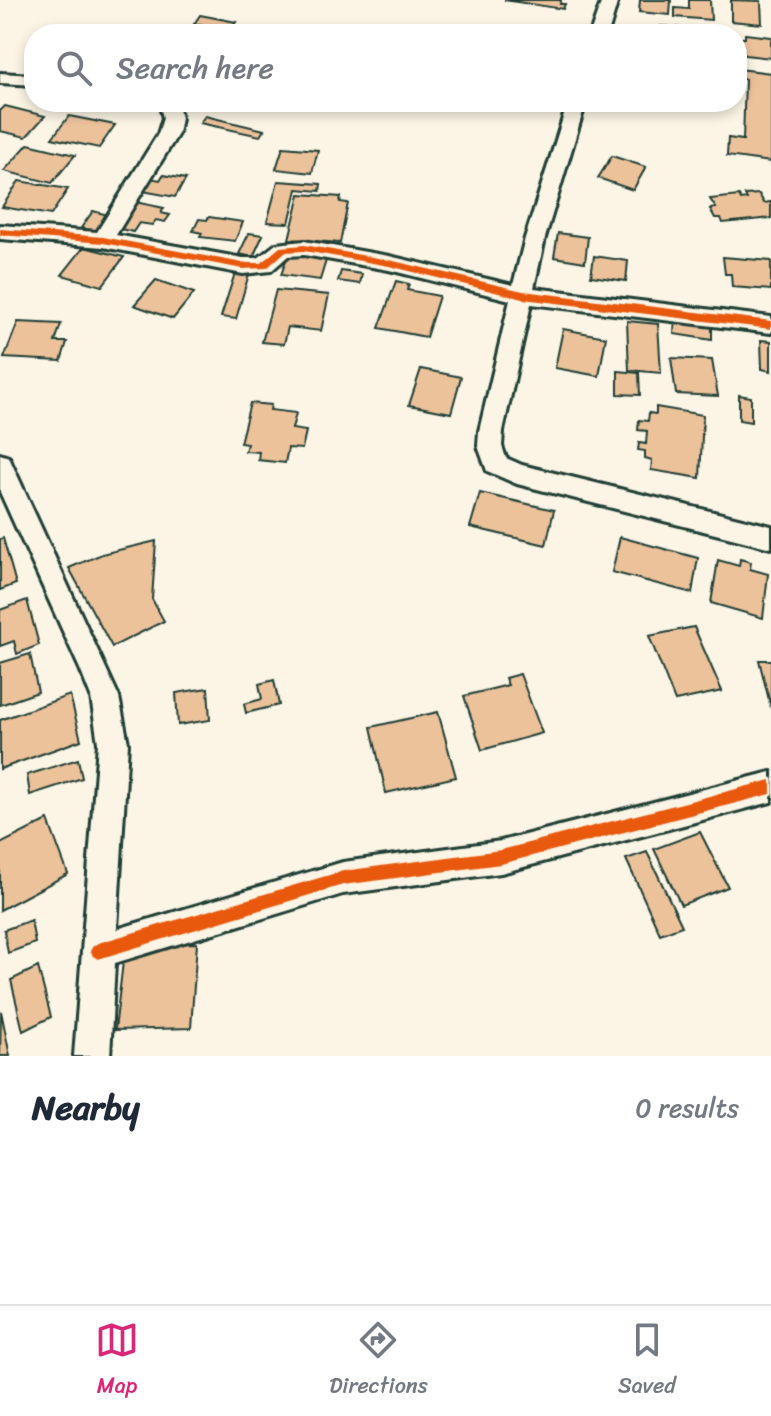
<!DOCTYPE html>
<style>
body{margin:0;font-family:Sriracha,sans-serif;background:#f2f2f3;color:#1f2937}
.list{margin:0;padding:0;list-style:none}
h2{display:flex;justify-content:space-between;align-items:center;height:104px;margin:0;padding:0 32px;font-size:34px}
h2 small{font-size:26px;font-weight:400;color:#747a83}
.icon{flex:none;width:44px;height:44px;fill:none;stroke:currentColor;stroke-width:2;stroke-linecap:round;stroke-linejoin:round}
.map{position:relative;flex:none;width:771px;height:1056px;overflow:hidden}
.search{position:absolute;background:#fff;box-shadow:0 4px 12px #0003;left:24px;right:24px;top:24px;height:88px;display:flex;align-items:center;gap:20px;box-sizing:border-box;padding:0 28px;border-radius:32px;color:#747a83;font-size:30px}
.sheet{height:248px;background:#fff}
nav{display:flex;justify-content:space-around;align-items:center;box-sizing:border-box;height:112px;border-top:2px solid #e0e1e3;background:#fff;font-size:22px;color:#747a83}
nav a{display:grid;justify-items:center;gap:4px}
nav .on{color:#db2777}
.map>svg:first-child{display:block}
.building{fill:#ecc29b;stroke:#1f3d34;stroke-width:2}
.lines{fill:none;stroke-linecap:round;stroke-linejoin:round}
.street-casing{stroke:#1f3d34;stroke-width:6}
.street{fill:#fcf5e5;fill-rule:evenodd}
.cycleway-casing{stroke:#fcf5e5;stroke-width:5}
.cycleway{fill:#e8590c;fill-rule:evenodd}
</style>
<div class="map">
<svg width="771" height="1056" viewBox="0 0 771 1056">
<rect width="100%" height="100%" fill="#fcf5e5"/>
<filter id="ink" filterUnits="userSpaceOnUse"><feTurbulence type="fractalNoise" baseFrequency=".0125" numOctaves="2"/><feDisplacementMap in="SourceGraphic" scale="16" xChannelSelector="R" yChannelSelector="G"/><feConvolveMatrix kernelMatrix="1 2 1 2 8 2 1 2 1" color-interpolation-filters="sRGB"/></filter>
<g filter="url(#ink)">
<!-- building -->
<g class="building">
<polygon points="504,0 561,0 560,4 565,4 563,9"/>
<polygon points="640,0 671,0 670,15 639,12"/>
<polygon points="689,0 710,0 711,20 675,17 675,8 689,9"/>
<polygon points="731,0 761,1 762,24 731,21"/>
<polygon points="200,15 236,22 230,30 194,24"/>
<polygon points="661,26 704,30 704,34 661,34"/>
<polygon points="745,34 771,37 771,58 745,55 737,38 745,38"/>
<polygon points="739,69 771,73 771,162 727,156 728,138 743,140 745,79 738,79"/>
<polygon points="5,106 45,116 26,137 0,131 0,111"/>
<polygon points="69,116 115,125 99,148 52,138"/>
<polygon points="205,116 264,130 260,136 200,123"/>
<polygon points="28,144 75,155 52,183 4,171"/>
<polygon points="283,147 318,150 312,173 276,169"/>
<polygon points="612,156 646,167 633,190 598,178"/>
<polygon points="163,175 186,179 175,197 137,190 145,177 160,180"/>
<polygon points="19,181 68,189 51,215 2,207"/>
<polygon points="278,181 321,184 320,191 297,189 289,223 267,222"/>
<polygon points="300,194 341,197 340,202 348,203 340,243 289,239"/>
<polygon points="759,194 764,203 771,202 771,218 723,223 721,218 715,218 710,209 716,208 710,199 739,196 741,200 747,199 745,195"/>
<polygon points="135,202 164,208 161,213 170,215 165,222 156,220 152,225 139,223 133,232 117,228"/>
<polygon points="93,211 108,215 96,231 81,228"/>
<polygon points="209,217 243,222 235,241 200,237 202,233 193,231 199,219 207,220"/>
<polygon points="249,233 263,235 253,257 239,254"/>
<polygon points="558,233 588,237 585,262 554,257"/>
<polygon points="84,247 124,257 102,286 62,275"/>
<polygon points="289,252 327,257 320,280 281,275"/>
<polygon points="594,256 628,261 626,281 591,276"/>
<polygon points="723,257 771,261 771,290 732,287 731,274 725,274"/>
<polygon points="341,271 362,274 360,284 338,281"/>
<polygon points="235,273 249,274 236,319 221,317"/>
<polygon points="156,280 194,293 173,319 134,305"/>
<polygon points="396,281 409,284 407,290 439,296 426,337 379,328"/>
<polygon points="276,290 329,295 321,331 288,327 284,344 262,342"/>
<polygon points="675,318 712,324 712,340 674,334"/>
<polygon points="627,321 658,324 661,373 629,370"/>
<polygon points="18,322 61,324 55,342 67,342 61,361 4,358"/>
<polygon points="563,329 606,337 599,376 555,368"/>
<polygon points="761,340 771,341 771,371 762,369"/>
<polygon points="671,358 712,360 718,396 676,394"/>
<polygon points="421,369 461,377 451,413 409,405"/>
<polygon points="618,371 639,373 640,395 618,394"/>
<polygon points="739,395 751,397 751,422 739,420"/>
<polygon points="250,403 271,405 270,410 296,413 292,429 306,431 302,449 288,448 285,463 258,460 259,452 245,451 247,444 240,443"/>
<polygon points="656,407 703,415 700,478 651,470 652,460 645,458 645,451 638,450 639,443 646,444 647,431 638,430 639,420 648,421 649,413 656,414"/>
<polygon points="480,493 554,510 546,545 470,527"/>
<polygon points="620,537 698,558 692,593 612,572"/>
<polygon points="3,538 16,584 0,590 0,539"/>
<polygon points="156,541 152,599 164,621 112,647 69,568 102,554"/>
<polygon points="740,559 751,562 750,569 768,574 763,618 711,603 718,560 739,566"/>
<polygon points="27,600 39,645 17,654 14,641 0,646 0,610"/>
<polygon points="694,627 722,691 675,701 649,636"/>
<polygon points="30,654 38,692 0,705 0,663"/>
<polygon points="759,660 771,660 771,708"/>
<polygon points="520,674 542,733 482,750 464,696 508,685 505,678"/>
<polygon points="274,680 279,705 246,713 244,704 262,699 259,684"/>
<polygon points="208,688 210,720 178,725 176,693"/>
<polygon points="70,695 81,740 0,769 0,720"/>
<polygon points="438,712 456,777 386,793 371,727"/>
<polygon points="78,759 82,778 30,795 27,775"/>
<polygon points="48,820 68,874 0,910 0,844"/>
<polygon points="700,832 728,887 681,905 654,849"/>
<polygon points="647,852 682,926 660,934 626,859"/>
<polygon points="31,920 35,943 8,953 4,930"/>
<polygon points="197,943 191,1028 115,1030 125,945"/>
<polygon points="38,967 51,1017 23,1031 11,980"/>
<polygon points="1,1011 10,1056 0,1056"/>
</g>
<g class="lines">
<defs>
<g id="street">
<polygon points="602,0 618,0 608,34 590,34"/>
<polygon points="0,73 34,75 34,85 0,83"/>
<polygon points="159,102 177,102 181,118 178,134 116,235 243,258 258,258 276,244 304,241 389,256 513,285 525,238 568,102 586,102 545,238 534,288 771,317 771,333 531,304 503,431 502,446 506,458 522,465 771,526 771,548 517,484 487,471 478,446 479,431 510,300 389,270 304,255 288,256 271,271 243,274 103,247 0,239 0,225 97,232 158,134 163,118"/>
<polygon points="0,454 9,457 12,464 119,697 128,743 117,929 343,862 501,841 771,772 771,802 501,873 343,894 115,963 110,1056 74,1056 98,743 91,697 80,669 0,492"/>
</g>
</defs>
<!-- street casing -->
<use href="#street" class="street-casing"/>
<!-- street -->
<use href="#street" class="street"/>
<defs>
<g id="cycleway">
<polygon points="0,229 103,237 243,263 261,263 280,247 304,245 389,260 523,291 771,321 771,329 523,299 389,266 304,251 285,252 267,268 243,269 103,243 0,235"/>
<polygon points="771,780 771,794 501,864 343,885 98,959 93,956 90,951 93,946 98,943 343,871 501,850"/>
</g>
</defs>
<!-- cycleway casing -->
<use href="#cycleway" class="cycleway-casing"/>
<!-- cycleway -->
<use href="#cycleway" class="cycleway"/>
</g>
</g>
</svg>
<div class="search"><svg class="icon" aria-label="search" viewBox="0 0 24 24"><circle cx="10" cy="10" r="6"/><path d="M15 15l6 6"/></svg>Search here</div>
</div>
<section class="sheet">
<h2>Nearby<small>0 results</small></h2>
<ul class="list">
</ul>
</section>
<nav>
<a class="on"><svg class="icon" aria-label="map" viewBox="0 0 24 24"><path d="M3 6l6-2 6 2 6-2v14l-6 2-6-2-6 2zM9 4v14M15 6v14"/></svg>Map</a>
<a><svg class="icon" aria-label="directions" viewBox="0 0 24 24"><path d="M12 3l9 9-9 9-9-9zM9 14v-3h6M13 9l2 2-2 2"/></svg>Directions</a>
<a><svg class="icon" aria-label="saved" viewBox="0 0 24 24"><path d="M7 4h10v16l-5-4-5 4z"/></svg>Saved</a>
</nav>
